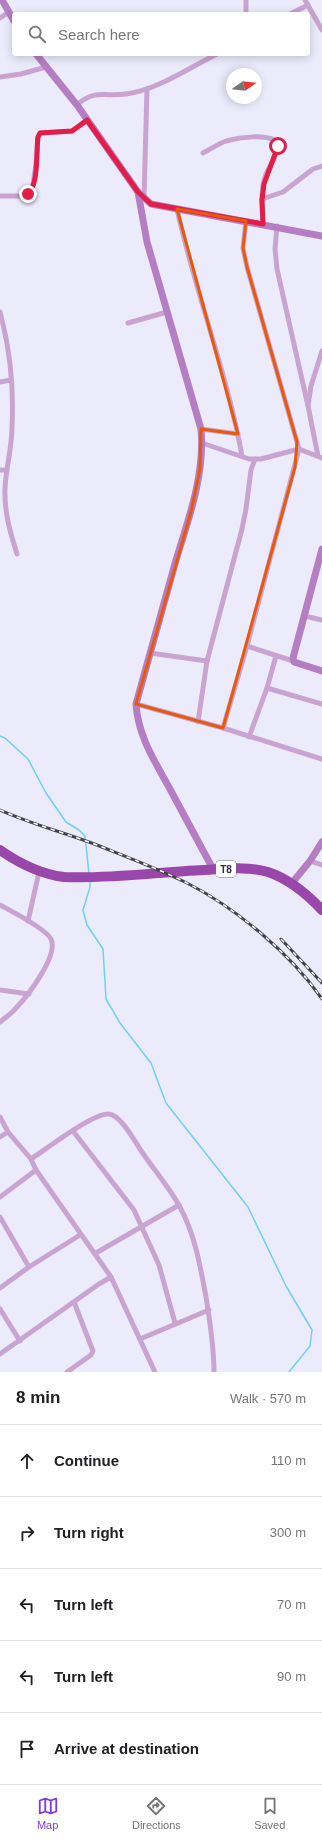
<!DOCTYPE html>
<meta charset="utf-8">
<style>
body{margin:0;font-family:Arial,sans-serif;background:#f2f2f2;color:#202124}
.compass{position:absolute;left:226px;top:68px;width:36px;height:36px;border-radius:50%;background:#fff;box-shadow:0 2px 10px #0003;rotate:76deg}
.stop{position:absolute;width:12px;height:12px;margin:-9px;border:3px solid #e11d48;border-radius:50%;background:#fff}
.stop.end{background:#e11d48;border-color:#fff;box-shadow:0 1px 4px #0008}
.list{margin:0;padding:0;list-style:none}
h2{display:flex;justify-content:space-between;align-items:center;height:52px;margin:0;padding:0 16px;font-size:17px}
h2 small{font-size:13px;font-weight:400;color:#757577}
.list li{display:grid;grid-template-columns:26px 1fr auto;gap:12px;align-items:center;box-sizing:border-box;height:72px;padding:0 16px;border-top:1px solid #e0e0e0}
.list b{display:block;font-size:15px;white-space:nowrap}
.list em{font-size:13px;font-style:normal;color:#757577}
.icon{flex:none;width:22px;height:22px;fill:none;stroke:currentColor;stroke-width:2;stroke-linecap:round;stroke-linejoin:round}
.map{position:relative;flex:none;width:322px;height:1372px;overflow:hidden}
.search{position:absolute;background:#fff;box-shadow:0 2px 10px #0003;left:12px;right:12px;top:12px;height:44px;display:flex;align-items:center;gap:10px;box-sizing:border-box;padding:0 14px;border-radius:4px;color:#757577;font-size:15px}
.sheet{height:412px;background:#fff}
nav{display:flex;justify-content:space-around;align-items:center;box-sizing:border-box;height:56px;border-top:1px solid #e0e0e0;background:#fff;font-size:11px;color:#757577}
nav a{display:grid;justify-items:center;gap:2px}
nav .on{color:#7c3aed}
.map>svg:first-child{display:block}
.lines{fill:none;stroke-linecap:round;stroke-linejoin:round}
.stream{stroke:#6ad2f6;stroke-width:1.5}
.street{stroke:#c9a4d1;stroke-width:5}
.secondary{stroke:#b67ec2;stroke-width:7}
.highway{stroke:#9a47ab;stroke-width:10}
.rail-casing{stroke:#44434a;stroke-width:3}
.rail{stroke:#fff;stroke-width:1.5;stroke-dasharray:4.5;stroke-linecap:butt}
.route{stroke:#e11d48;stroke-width:5}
.marked{fill:none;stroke:#e8590c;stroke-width:3;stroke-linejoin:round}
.labels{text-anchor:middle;stroke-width:4;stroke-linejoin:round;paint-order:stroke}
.shield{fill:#fff;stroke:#6d6d71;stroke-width:1}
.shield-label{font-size:10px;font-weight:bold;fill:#2f2e34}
</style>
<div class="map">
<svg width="322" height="1372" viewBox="0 0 322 1372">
<rect width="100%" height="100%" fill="#ecebfc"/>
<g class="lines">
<!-- stream -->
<g class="stream">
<polyline points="0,736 5,738 28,759 46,793 66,822 79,830 85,836 89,874"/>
<polyline points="90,881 90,887 83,910 87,925 103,949 106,999 120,1023 151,1063 166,1103 248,1207 286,1286 312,1330 310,1346 289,1372"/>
</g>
<!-- street -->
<g class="street">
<polyline points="305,0 322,30"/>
<polyline points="246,14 246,0"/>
<polyline points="290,14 308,5"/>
<polyline points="0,18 9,12"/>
<polyline points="0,77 21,74 46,67"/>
<path d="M77,105C94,89 105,97 126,94C157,90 189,68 217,54"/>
<path d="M203,153C211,149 218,144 226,141C241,137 264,134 277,141C281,152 270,164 266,174C260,190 262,207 263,224"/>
<polyline points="0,196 22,196 32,191 36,164 38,137 40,133 72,131 87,121"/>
<polyline points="144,198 147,89"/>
<polyline points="262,199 283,192 313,169 322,166"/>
<path d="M177,209C195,292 227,372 242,456"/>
<polyline points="277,226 275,249 277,269 308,406"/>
<path d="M0,312C10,349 14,388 12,427C12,448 6,467 5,488C4,511 10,532 17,554"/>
<polyline points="128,323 167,312"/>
<polyline points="0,382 11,380"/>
<polyline points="201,429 238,434"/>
<polyline points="202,443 249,459 261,459 299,449 322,458"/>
<polyline points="318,456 308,406 311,386 322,351"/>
<polyline points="0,470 7,470"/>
<polyline points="305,616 322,620"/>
<polyline points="247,646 293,661"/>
<polyline points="150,653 207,661"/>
<polyline points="267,688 322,704"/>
<polyline points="136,704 223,728 322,759"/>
<polyline points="198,722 207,661 242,529 246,509 251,470 255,459"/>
<polyline points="223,728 247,646 299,449 247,267 243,248 246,221"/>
<polyline points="249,737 267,688 276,656"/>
<polyline points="310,861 322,865"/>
<path d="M0,905C11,911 45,928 51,939C59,955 27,997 16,1008C12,1013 5,1018 0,1022"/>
<polyline points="28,921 39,872"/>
<polyline points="0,990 29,994"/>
<polyline points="0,1117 8,1132 31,1159"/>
<polyline points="73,1131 134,1210 159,1265 175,1323"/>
<polyline points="0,1137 8,1132"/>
<polyline points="0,1197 36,1170"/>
<polyline points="0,1217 29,1267"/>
<polyline points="96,1253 179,1205"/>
<polyline points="0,1288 29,1267 80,1235"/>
<polyline points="0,1309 20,1341"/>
<polyline points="140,1339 209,1310"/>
<polyline points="0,1354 99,1284 111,1277"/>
<polyline points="67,1372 91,1355 93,1351 74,1302"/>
<path d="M155,1372L111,1277L36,1170L31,1159C45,1150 94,1112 109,1114C121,1115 135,1142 142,1152C154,1170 169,1187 180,1207C195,1235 200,1265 206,1297C210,1322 214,1346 214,1372"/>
</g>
<!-- secondary -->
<g class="secondary">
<polyline points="2,0 14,21"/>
<polyline points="36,54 77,105 138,192 151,204 322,236"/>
<path d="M138,192L147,242L201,429C205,474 189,518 176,560C163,608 149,656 136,704C138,737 156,763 171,791C185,817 199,843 213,869"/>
<polyline points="322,549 293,658 294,662 322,671"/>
<polyline points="292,883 310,861 322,842"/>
</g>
<!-- highway -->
<path class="highway" d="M0,850C20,864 40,874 64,877C110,879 158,872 204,870C225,869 247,866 268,872C289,879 307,894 322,910"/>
<defs>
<g id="rail">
<path d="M0,810C32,824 65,833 97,845C127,857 159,869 187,883C236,908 291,954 322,999"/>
<polyline points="281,939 322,983"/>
</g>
</defs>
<!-- rail casing -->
<use href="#rail" class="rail-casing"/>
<!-- rail -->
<use href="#rail" class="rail"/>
</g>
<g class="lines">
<!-- route -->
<path class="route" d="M28,194C39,185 36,150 38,137L40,133L72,131L87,120L138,192L151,204L263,224L262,200L264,184L278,146"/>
</g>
<!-- marked area -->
<path class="marked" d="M177,209L246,221L243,248L247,267L297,442L295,467L223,728L136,704L191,512L200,469L201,429L238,434Z"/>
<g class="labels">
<!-- shield labels -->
<rect class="shield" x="216" y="861" width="20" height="16" rx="3"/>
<g class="shield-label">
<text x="226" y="873">T8</text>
</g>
</g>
</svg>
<svg class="compass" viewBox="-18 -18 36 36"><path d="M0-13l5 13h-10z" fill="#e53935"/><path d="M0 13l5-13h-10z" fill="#757577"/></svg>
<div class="stop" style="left:278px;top:146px"></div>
<div class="stop end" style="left:28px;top:194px"></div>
<div class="search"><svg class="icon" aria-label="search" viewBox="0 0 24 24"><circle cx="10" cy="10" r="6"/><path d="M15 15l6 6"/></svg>Search here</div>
</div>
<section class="sheet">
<h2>8 min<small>Walk · 570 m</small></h2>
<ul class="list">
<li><svg class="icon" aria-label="ahead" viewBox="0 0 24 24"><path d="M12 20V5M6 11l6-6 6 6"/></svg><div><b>Continue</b></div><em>110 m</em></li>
<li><svg class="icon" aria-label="right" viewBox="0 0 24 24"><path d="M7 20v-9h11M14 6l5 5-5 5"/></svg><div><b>Turn right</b></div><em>300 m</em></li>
<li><svg class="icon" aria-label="left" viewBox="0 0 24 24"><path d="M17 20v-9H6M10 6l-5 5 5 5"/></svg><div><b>Turn left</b></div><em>70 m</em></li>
<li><svg class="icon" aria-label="left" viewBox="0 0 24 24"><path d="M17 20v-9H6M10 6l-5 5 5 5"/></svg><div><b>Turn left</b></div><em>90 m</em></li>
<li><svg class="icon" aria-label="arrive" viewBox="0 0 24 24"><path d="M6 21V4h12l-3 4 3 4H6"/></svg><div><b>Arrive at destination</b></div></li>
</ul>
</section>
<nav>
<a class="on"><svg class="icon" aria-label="map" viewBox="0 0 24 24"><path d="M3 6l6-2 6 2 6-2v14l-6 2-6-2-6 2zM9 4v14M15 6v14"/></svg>Map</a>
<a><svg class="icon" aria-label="directions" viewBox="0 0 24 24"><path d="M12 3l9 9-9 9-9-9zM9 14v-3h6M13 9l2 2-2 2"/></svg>Directions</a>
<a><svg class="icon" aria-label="saved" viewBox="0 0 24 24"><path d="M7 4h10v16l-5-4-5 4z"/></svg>Saved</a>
</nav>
